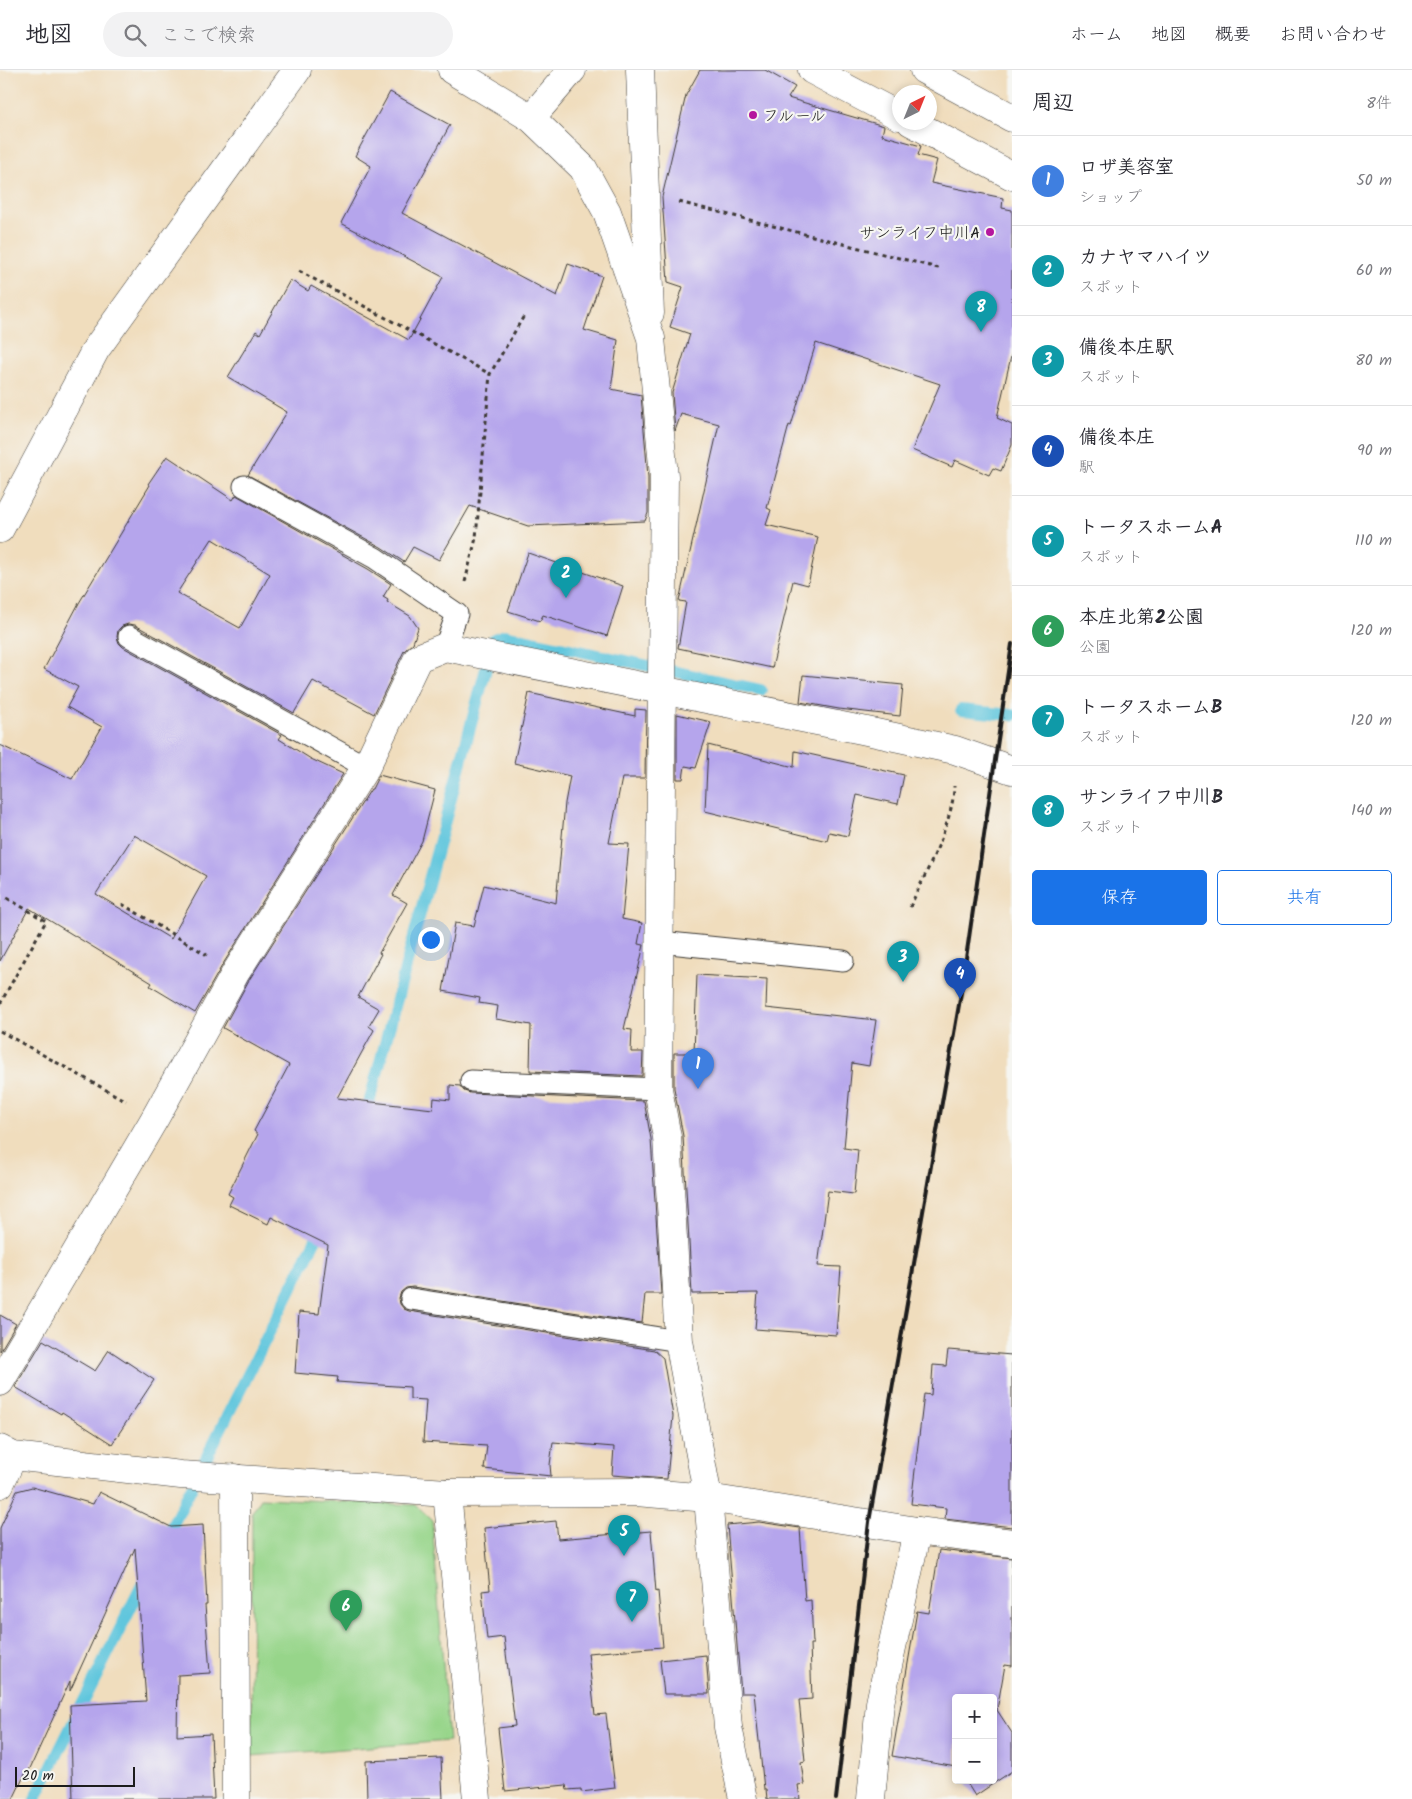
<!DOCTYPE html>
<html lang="ja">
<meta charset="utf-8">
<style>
body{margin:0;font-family:Kalam,"Klee One",sans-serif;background:#f2f2f3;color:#2b2b33}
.controls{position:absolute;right:15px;bottom:15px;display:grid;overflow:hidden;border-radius:5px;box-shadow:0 2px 8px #0003}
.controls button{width:45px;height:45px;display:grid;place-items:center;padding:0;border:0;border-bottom:1px solid #e1e1e2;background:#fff;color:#2b2b33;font:25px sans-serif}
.compass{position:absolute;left:892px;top:15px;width:45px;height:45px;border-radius:50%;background:#fff;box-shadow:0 2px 8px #0003;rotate:43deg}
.scale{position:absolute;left:15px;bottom:12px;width:120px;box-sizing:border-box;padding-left:5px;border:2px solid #1c1c1c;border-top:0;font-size:14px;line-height:18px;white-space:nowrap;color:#1c1c1c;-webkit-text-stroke:4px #f6f6f2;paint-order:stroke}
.you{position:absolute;left:430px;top:869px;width:18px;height:18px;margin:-12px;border:4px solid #fff;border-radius:50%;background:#1a73e8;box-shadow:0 0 0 8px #1a73e833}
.badge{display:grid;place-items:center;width:32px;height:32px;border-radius:50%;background:#1a73e8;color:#fff;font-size:16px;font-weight:700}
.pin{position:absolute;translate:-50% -41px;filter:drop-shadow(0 1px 2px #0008)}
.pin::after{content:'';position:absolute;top:26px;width:18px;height:15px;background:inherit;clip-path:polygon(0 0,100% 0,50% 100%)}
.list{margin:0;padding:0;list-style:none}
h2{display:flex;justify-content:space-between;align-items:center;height:65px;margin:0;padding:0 20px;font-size:21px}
h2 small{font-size:16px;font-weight:400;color:#7c7c81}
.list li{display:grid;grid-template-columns:32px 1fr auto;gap:15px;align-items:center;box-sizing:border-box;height:90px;padding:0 20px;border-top:1px solid #e1e1e2}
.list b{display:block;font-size:19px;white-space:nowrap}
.list p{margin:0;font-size:16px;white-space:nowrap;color:#7c7c81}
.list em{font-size:16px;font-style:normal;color:#7c7c81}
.actions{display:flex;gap:10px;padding:15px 20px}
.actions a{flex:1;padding:11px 0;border:1px solid #1a73e8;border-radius:5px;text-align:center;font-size:18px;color:#1a73e8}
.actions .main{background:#1a73e8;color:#fff}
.icon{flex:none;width:28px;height:28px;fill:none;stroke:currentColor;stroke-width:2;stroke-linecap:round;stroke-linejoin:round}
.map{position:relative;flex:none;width:1012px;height:1729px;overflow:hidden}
header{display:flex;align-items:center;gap:30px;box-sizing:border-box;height:70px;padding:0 25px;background:#fff;border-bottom:1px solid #e1e1e2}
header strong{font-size:24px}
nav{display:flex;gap:28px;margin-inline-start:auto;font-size:18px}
.search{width:350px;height:45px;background:#f2f2f3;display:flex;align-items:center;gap:12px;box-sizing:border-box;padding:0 18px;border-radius:28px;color:#7c7c81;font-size:19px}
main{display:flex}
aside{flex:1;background:#fff}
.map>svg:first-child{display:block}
.green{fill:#97d58a;stroke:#5a7853}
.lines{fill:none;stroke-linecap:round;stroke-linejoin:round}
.stream{stroke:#60c6dd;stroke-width:12}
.building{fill:#b5a5ec;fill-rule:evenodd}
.service-casing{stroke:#3c3934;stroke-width:23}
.minor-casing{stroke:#3c3934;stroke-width:29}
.tertiary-casing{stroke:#3c3934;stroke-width:29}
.path{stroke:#3c3934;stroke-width:3;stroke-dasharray:4 4;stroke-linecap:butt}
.service{stroke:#fff;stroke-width:21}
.minor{stroke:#fff;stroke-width:28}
.tertiary{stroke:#fff;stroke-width:28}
.rail{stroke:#1c1c1c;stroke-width:4}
.poi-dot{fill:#b5179e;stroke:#f6f6f2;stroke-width:2}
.labels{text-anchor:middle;stroke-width:4.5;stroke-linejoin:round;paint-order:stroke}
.poi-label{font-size:16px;fill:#1c1c1c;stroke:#f6f6f2;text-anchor:start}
</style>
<header>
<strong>地図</strong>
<div class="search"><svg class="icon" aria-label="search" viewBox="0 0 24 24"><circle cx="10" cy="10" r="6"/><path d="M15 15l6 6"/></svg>ここで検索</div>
<nav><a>ホーム</a><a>地図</a><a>概要</a><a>お問い合わせ</a></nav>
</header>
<main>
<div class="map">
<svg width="1012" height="1729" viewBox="0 0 1012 1729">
<rect width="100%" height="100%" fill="#f6f6f2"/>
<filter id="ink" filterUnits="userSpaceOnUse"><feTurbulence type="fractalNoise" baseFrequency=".02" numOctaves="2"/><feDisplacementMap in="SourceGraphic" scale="10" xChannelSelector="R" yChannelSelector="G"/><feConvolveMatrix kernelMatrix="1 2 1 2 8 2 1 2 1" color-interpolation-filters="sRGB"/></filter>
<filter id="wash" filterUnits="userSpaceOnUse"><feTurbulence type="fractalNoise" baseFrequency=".0096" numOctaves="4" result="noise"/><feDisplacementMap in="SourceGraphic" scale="20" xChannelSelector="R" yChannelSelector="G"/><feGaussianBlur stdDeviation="1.12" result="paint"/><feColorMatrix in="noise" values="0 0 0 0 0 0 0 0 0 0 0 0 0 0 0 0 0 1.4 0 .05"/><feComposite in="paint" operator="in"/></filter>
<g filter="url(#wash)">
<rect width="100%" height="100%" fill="#f0ddbd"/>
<!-- green -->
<polygon class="green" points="261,1428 416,1435 432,1450 449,1671 251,1686 252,1442"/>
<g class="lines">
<!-- stream -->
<g class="stream">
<polyline points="961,640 1012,645"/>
<polyline points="365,1048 494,569 505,565 761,620"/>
<polyline points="164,1472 323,1155"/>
<polyline points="35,1729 146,1507"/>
</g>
</g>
<g id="blocks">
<!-- building -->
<g class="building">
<polygon points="700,0 765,0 795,17 788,28 884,56 882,65 921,76 918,85 937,90 931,113 1003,128 1002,138 1012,140 1012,282 997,348 1012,355 1012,375 1001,401 993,398 989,405 955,390 952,397 912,380 940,314 816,273 791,356 789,355 767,438 771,440 766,455 818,467 808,515 793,511 772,598 678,578 686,532 679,531 719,354 681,344 675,361 672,323 690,264 670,257 683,217 668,212 662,127 686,25"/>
<polygon points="390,22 450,55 402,143 557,226 568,194 602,206 584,260 618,270 611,319 641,325 648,407 648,443 645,451 528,456 470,436 439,490 413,477 404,492 381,477 248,405 287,342 228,307 256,261 260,264 290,210 308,221 311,216 409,270 443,207 341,153 371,96 355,86"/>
<path d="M167,386L233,430L236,425L368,499L391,514L383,527L388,530L387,532L410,546L418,558L413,573L404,581L374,644L313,611L294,643L135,555L128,554L122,556L118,560L117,567L119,573L123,577L282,665L279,669L311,689L343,704L223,894L195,943L150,916L152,913L29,838L0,891V675L72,709L102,657L67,637L78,617L44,599L79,533L150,415L148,414ZM212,469L270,504L240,558L177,523ZM134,765L206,806L171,869L96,824Z"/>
<polygon points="528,483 623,516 607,566 543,545 540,551 508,541"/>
<polygon points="803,605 903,615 900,646 839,639 800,632"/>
<polygon points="529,623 635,646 635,639 646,640 645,708 622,708 609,773 629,774 622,849 642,853 638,874 644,875 624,959 632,960 631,982 643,982 642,1006 530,1001 531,955 496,949 498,936 479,933 480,928 443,921 455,853 474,856 484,815 556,833 565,733 570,706 514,693"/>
<polygon points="677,644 711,652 696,698 685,696 683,709 677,709"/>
<polygon points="708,675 794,697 795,681 904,705 898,734 857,725 848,766 829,762 827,771 705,741"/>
<polygon points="379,705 435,720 422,771 393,825 407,833 379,883 381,884 358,927 379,939 369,956 374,960 337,1028 433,1039 434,1028 450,1030 450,1015 460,1016 464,1021 470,1023 644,1031 651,1069 661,1224 645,1224 642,1253 413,1217 406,1218 401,1222 399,1228 400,1234 404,1239 409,1241 654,1280 663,1288 673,1346 667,1409 612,1405 614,1377 553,1372 550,1395 551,1406 484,1399 487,1376 423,1372 426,1330 410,1329 410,1317 337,1312 338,1307 295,1303 299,1242 319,1244 328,1175 271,1147 268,1154 229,1135 233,1127 228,1124 258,1064 254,1061 289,995 223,958 249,910 371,719 372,719"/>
<polygon points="697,905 767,909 766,938 876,950 869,996 852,993 844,1078 858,1080 854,1124 828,1121 818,1196 841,1197 836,1265 755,1259 758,1223 692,1224 683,1066 674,1018 674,983 694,983"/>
<polygon points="0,1245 16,1254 0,1281"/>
<polygon points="43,1270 95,1301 109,1280 154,1310 112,1374 62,1342 61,1344 15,1317"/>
<polygon points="948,1280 1012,1285 1012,1457 945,1449 946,1438 911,1434 924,1324 931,1325 933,1295 946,1296"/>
<polygon points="32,1417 93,1434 99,1422 171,1457 203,1455 207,1535 205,1535 210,1603 178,1605 177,1666 211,1664 214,1729 73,1729 70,1635 146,1631 135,1478 70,1621 70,1611 27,1705 25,1704 13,1729 0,1729 0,1458 17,1421"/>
<polygon points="556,1451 558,1469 651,1461 656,1522 658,1521 663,1577 588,1583 595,1645 606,1644 615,1718 581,1722 581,1719 567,1720 566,1715 505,1721 498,1658 515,1656 504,1567 487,1569 482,1521 490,1520 484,1458"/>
<polygon points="759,1452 800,1458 805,1531 811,1530 813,1574 810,1574 812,1629 799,1630 805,1691 801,1692 804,1714 798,1715 800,1729 767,1729 766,1719 764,1719 754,1623 741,1623 727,1455"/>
<polygon points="939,1480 1012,1488 1012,1596 1005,1595 997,1640 1012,1663 1012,1701 975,1726 965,1710 993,1710 993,1628 956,1628 956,1697 892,1686 917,1541 929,1543"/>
<polygon points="706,1585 709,1624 664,1624 660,1590"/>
<polygon points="441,1688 443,1729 367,1729 366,1691"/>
</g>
</g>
</g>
<g filter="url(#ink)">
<use href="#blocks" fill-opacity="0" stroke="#3c3934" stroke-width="1"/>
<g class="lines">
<defs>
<g id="service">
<polyline points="244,416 375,488 457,544 445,577"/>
<polyline points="129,566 366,697"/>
<polyline points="660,872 843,891"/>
<polyline points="471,1011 658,1019"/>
<polyline points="411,1229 679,1271"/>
</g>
<g id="minor">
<polyline points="452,0 531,48 583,98 607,142 651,268 664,406 658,1019 667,1067 679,1271 708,1428 728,1657 743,1729"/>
<polyline points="640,0 650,243"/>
<polyline points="812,0 899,46"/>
<polyline points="531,48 572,0"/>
<polyline points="911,52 1012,106"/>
<polyline points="0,1312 155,1048 236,902 366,697 418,588 445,577 862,660 955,680 1012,700"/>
<polyline points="0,1379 13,1386 181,1405 447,1423 636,1422 708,1428 917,1461 1012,1473"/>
<polyline points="235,1408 236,1729"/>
<polyline points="0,1414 13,1386"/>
<polyline points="447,1423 477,1729"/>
<polyline points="871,1729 880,1633 917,1461"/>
</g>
<g id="tertiary">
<polyline points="924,0 1012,48"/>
<polyline points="0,459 96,279 297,0"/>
</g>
</defs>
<!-- service casing -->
<use href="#service" class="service-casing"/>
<!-- minor casing -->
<use href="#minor" class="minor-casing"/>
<!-- tertiary casing -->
<use href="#tertiary" class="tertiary-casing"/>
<!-- path -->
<g class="path">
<polyline points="679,132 942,199"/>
<polyline points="299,201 490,304"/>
<polyline points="465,512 476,468 490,304 525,244"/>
<polyline points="122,834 207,885"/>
<path d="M910,837C925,804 954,751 954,716"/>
<polyline points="0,934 46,851 7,828"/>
<polyline points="0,961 126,1031"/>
</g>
<!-- service -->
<use href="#service" class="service"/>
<!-- minor -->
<use href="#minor" class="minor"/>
<!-- tertiary -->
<use href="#tertiary" class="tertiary"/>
<!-- rail -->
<polyline class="rail" points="836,1729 869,1452 960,929 1012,574"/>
</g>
</g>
<!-- markers -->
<g class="poi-dot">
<circle cx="753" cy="45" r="5"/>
<circle cx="990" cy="162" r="5"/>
</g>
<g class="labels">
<!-- poi labels -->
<g class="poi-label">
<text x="763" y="51">フルール</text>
<text x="980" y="168" text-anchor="end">サンライフ中川A</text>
</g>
</g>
</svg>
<div class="controls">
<button>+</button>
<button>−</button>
</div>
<svg class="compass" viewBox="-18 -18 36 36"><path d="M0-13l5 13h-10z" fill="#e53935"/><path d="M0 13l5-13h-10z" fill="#7c7c81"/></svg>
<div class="scale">20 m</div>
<div class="you"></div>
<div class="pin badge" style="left:698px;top:1019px;background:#3f7fe0">1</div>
<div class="pin badge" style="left:566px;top:528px;background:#0f9aa8">2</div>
<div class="pin badge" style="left:903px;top:912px;background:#0f9aa8">3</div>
<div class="pin badge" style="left:960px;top:929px;background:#1a4fb4">4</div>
<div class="pin badge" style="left:624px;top:1486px;background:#0f9aa8">5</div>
<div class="pin badge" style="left:346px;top:1561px;background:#2e9e5b">6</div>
<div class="pin badge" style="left:632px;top:1552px;background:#0f9aa8">7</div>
<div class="pin badge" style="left:981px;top:262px;background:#0f9aa8">8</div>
</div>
<aside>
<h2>周辺<small>8件</small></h2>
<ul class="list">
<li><span class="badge" style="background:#3f7fe0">1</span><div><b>ロザ美容室</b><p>ショップ</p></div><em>50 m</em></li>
<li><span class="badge" style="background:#0f9aa8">2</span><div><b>カナヤマハイツ</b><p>スポット</p></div><em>60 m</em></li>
<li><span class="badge" style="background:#0f9aa8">3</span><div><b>備後本庄駅</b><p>スポット</p></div><em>80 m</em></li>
<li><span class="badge" style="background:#1a4fb4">4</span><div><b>備後本庄</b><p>駅</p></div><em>90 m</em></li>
<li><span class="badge" style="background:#0f9aa8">5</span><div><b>トータスホームA</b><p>スポット</p></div><em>110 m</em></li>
<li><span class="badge" style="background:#2e9e5b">6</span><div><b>本庄北第2公園</b><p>公園</p></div><em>120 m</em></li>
<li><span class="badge" style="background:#0f9aa8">7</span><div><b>トータスホームB</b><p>スポット</p></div><em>120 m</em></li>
<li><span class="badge" style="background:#0f9aa8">8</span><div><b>サンライフ中川B</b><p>スポット</p></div><em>140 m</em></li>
</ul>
<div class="actions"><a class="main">保存</a><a>共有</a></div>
</aside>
</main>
